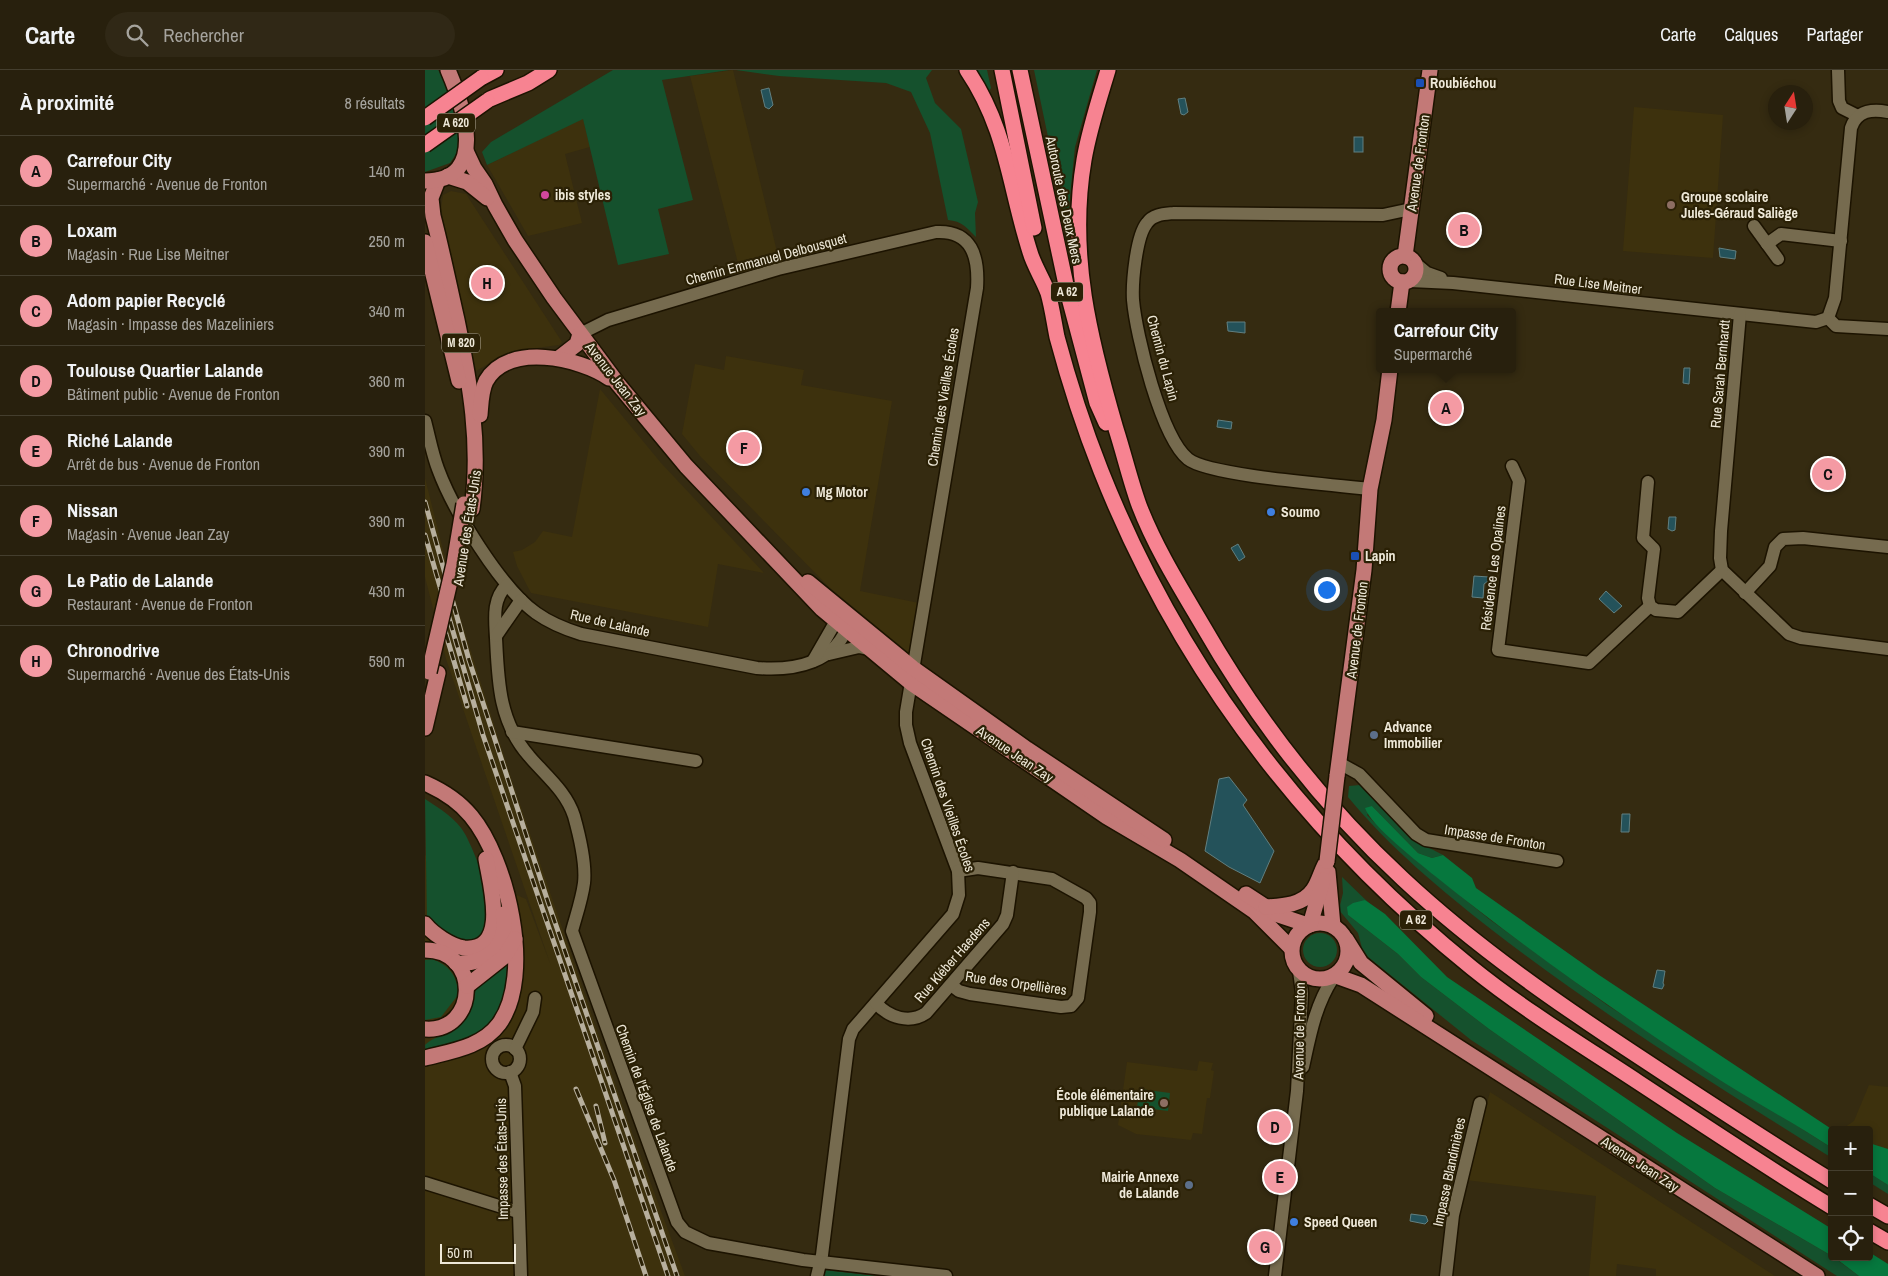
<!DOCTYPE html>
<html lang="fr">
<meta charset="utf-8">
<style>
body{margin:0;font-family:"Archivo Narrow",sans-serif;background:#302816;color:#f1f3f6}
.controls{position:absolute;right:15px;bottom:15px;display:grid;overflow:hidden;border-radius:5px;box-shadow:0 2px 8px #0003}
.controls button{width:45px;height:45px;display:grid;place-items:center;padding:0;border:0;border-bottom:1px solid #443e2e;background:#28200d;color:#f1f3f6;font:25px sans-serif}
.compass{position:absolute;left:1343px;top:15px;width:45px;height:45px;border-radius:50%;background:#28200d;box-shadow:0 2px 8px #0003;rotate:12deg}
.scale{position:absolute;left:15px;bottom:12px;width:76px;box-sizing:border-box;padding-left:5px;border:2px solid #eee8d8;border-top:0;font-size:14px;line-height:18px;white-space:nowrap;color:#eee8d8;-webkit-text-stroke:4px #2b2106;paint-order:stroke}
.you{position:absolute;left:901px;top:519px;width:18px;height:18px;margin:-12px;border:4px solid #fff;border-radius:50%;background:#1a73e8;box-shadow:0 0 0 8px #1a73e833}
.badge{display:grid;place-items:center;width:32px;height:32px;border-radius:50%;background:#f49aa3;color:#111;font-size:16px;font-weight:700}
.pin{position:absolute;translate:-50% -50%;border:2px solid #fff;box-shadow:0 1px 5px #0006}
.popup{position:absolute;left:951px;top:238px;width:140px;height:65px;box-sizing:border-box;display:grid;place-content:center;border-radius:5px;background:#28200d;filter:drop-shadow(0 1px 4px #0005);font-size:16px;white-space:nowrap;color:#a5a39d}
.popup b{font-size:19px;color:#f1f3f6}
.popup::after{content:'';position:absolute;left:50%;top:100%;margin-left:-10px;border:10px solid transparent;border-top-color:#28200d}
.list{margin:0;padding:0;list-style:none}
h2{display:flex;justify-content:space-between;align-items:center;height:65px;margin:0;padding:0 20px;font-size:21px}
h2 small{font-size:16px;font-weight:400;color:#a5a39d}
.list li{display:grid;grid-template-columns:32px 1fr auto;gap:15px;align-items:center;box-sizing:border-box;height:70px;padding:0 20px;border-top:1px solid #443e2e}
.list b{display:block;font-size:19px;white-space:nowrap}
.list p{margin:0;font-size:16px;white-space:nowrap;color:#a5a39d}
.list em{font-size:16px;font-style:normal;color:#a5a39d}
.icon{flex:none;width:28px;height:28px;fill:none;stroke:currentColor;stroke-width:2;stroke-linecap:round;stroke-linejoin:round}
.map{position:relative;flex:none;width:1463px;height:1206px;overflow:hidden}
header{display:flex;align-items:center;gap:30px;box-sizing:border-box;height:70px;padding:0 25px;background:#28200d;border-bottom:1px solid #443e2e}
header strong{font-size:24px}
nav{display:flex;gap:28px;margin-inline-start:auto;font-size:18px}
.search{width:350px;height:45px;background:#302816;display:flex;align-items:center;gap:12px;box-sizing:border-box;padding:0 18px;border-radius:28px;color:#a5a39d;font-size:19px}
main{display:flex}
aside{flex:1;background:#28200d}
.map>svg:first-child{display:block}
.built{fill:#3d310d}
.green{fill:#15512d}
.forest{fill:#06783e}
.water{fill:#24525a;stroke:#617f80}
.lines{fill:none;stroke-linecap:round;stroke-linejoin:round}
.minor-casing{stroke:#1c1300;stroke-width:15}
.major-casing{stroke:#1c1300;stroke-width:18}
.highway-casing{stroke:#1c1300;stroke-width:18}
.minor{stroke:#766b4f;stroke-width:12}
.major{stroke:#c37977;stroke-width:15}
.highway{stroke:#f78391;stroke-width:15}
.rail-casing{stroke:#b7af9d;stroke-width:5}
.rail{stroke:#2b2106;stroke-width:3;stroke-dasharray:9;stroke-linecap:butt}
.major-bridge-casing{stroke:#1c1300;stroke-width:18;stroke-linecap:butt}
.highway-bridge-casing{stroke:#1c1300;stroke-width:18;stroke-linecap:butt}
.major-bridge{stroke:#c37977;stroke-width:15}
.highway-bridge{stroke:#f78391;stroke-width:15}
.transit-dot{fill:#1a4fb4;stroke:#2b2106;stroke-width:2}
.hotel-dot{fill:#d1479c;stroke:#2b2106;stroke-width:2}
.education-dot{fill:#8d6e63;stroke:#2b2106;stroke-width:2}
.shop-dot{fill:#3f7fe0;stroke:#2b2106;stroke-width:2}
.service-dot{fill:#5c6f8a;stroke:#2b2106;stroke-width:2}
.labels{text-anchor:middle;stroke-width:4.5;stroke-linejoin:round;paint-order:stroke}
.shield{fill:#2b2106;stroke:#b4ac99;stroke-width:1}
.shield-label{font-size:12px;font-weight:bold;fill:#eee8d8}
.poi-label{font-size:14px;font-weight:bold;fill:#eee8d8;stroke:#2b2106;text-anchor:start}
.street-label{font-size:14px;fill:#eee8d8;stroke:#2b2106}
</style>
<header>
<strong>Carte</strong>
<div class="search"><svg class="icon" aria-label="search" viewBox="0 0 24 24"><circle cx="10" cy="10" r="6"/><path d="M15 15l6 6"/></svg>Rechercher</div>
<nav><a>Carte</a><a>Calques</a><a>Partager</a></nav>
</header>
<main>
<aside>
<h2>À proximité<small>8 résultats</small></h2>
<ul class="list">
<li><span class="badge">A</span><div><b>Carrefour City</b><p>Supermarché · Avenue de Fronton</p></div><em>140 m</em></li>
<li><span class="badge">B</span><div><b>Loxam</b><p>Magasin · Rue Lise Meitner</p></div><em>250 m</em></li>
<li><span class="badge">C</span><div><b>Adom papier Recyclé</b><p>Magasin · Impasse des Mazeliniers</p></div><em>340 m</em></li>
<li><span class="badge">D</span><div><b>Toulouse Quartier Lalande</b><p>Bâtiment public · Avenue de Fronton</p></div><em>360 m</em></li>
<li><span class="badge">E</span><div><b>Riché Lalande</b><p>Arrêt de bus · Avenue de Fronton</p></div><em>390 m</em></li>
<li><span class="badge">F</span><div><b>Nissan</b><p>Magasin · Avenue Jean Zay</p></div><em>390 m</em></li>
<li><span class="badge">G</span><div><b>Le Patio de Lalande</b><p>Restaurant · Avenue de Fronton</p></div><em>430 m</em></li>
<li><span class="badge">H</span><div><b>Chronodrive</b><p>Supermarché · Avenue des États-Unis</p></div><em>590 m</em></li>
</ul>
</aside>
<div class="map">
<svg width="1463" height="1206" viewBox="0 0 1463 1206">
<rect width="100%" height="100%" fill="#352b11"/>
<!-- built -->
<g class="built">
<polygon points="308,0 355,194 316,205 265,6"/>
<polygon points="1209,37 1298,45 1288,188 1198,181"/>
<polygon points="158,48 165,77 140,84 157,153 103,166 62,95"/>
<polygon points="26,121 41,124 137,272 134,275 95,280 77,286 51,301 16,139 18,125"/>
<polygon points="301,286 379,300 376,315 467,331 435,521 494,533 486,581 483,583 404,517 275,386 257,364 270,294 299,300"/>
<polygon points="175,319 236,393 339,503 293,494 283,557 106,523 92,496 88,482 97,480 110,472 118,461 147,467"/>
<polygon points="0,408 34,544 86,708 204,1054 260,1206 0,1206 0,785 101,829 126,896 21,589 0,507"/>
<polygon points="774,991 788,993 786,1000 789,1001 785,1028 782,1028 777,1064 768,1063 766,1070 711,1064 693,1055 702,992 772,1001"/>
<polygon points="1444,1015 1463,1017 1463,1086 1444,1075 1444,1060 1424,1060 1420,1057 1429,1051"/>
<polygon points="1065,1022 1350,1206 1231,1206 1231,1199 1192,1194 1191,1206 1164,1206 1171,1126 1041,1110"/>
</g>
<!-- green -->
<g class="green">
<path d="M0,0H13C30,22 32,51 36,77L25,93L0,102Z"/>
<polygon points="188,0 304,0 237,10 268,130 233,139 244,184 193,195 158,49 62,95 57,82 66,72"/>
<path d="M311,0H507L501,8L510,33L536,59L553,132L550,143L551,167C542,158 537,151 523,150L505,63L486,22L461,13L354,6Z"/>
<polygon points="551,0 562,0 566,18 564,21"/>
<polygon points="609,0 672,0 650,77 643,147 640,148"/>
<path d="M935,715L987,769L1018,785L1007,788L993,783L947,736L942,745L948,751L996,794L1064,849L1182,935L1407,1078V1088C1292,1016 1175,944 1067,860C1016,820 965,778 923,727L924,716Z"/>
<path d="M0,729C14,738 32,749 40,764C51,784 81,856 51,869C44,872 36,874 29,870C19,865 10,856 2,849Z"/>
<polygon points="917,807 946,835 940,830 923,845 973,884 996,907 1064,959 1290,1118 1407,1186 1434,1206 1412,1206 1046,970 943,887 937,878 933,863 914,840 918,823"/>
<circle cx="895" cy="880" r="17"/>
<path d="M88,885L82,930L60,963L1,984L0,975C12,964 28,964 39,951C49,939 47,922 55,912C63,902 78,894 88,885Z"/>
<path d="M7,889C24,895 33,906 33,925L16,947L0,950V890Z"/>
<polygon points="715,1019 745,1023 743,1041 712,1037"/>
<polygon points="1444,1103 1463,1115 1463,1124 1444,1112"/>
<polygon points="398,1200 453,1206 398,1206"/>
</g>
<!-- forest -->
<g class="forest">
<path d="M947,736L993,783L1007,788L1018,785L1047,808L1051,818L1174,905L1408,1060L1407,1078C1366,1051 1322,1028 1281,1001C1188,940 1097,876 1010,806C993,792 946,756 940,738Z"/>
<polygon points="940,830 960,844 1022,907 1252,1063 1407,1159 1407,1186 1290,1118 1064,959 996,907 973,884 923,845 922,837 928,833"/>
<polygon points="1444,1073 1463,1079 1463,1115 1444,1103"/>
<polygon points="1444,1182 1463,1194 1463,1206 1434,1206 1409,1187 1444,1187"/>
</g>
<!-- water -->
<g class="water">
<polygon points="344,18 348,35 344,39 340,37 336,20"/>
<polygon points="760,28 763,42 759,45 756,44 753,29"/>
<rect x="929" y="67" width="9" height="15"/>
<polygon points="1294,178 1311,181 1310,189 1295,187"/>
<polygon points="802,252 820,252 820,263 803,261"/>
<polygon points="1259,298 1265,298 1264,314 1258,313"/>
<polygon points="793,350 807,352 806,359 792,357"/>
<polygon points="1244,447 1251,447 1250,460 1247,461 1243,459"/>
<polygon points="813,474 820,487 814,491 806,478"/>
<polygon points="1049,506 1064,507 1063,511 1059,514 1058,528 1047,527"/>
<polygon points="1181,521 1197,536 1189,543 1174,529"/>
<polygon points="804,707 822,730 818,735 849,781 835,813 804,797 780,781 794,709"/>
<polygon points="1197,744 1205,744 1204,762 1196,762"/>
<polygon points="1232,900 1240,901 1238,913 1239,915 1237,919 1228,917"/>
<polygon points="986,1144 1001,1146 1003,1151 1000,1154 985,1151"/>
</g>
<g class="lines">
<defs>
<g id="minor">
<polyline points="1413,0 1414,31 1417,38 1433,46"/>
<polyline points="1329,156 1353,189"/>
<polyline points="1342,174 1356,164 1416,171"/>
<polyline points="990,193 1002,203 1016,208"/>
<path d="M985,211L1028,213L1391,252L1403,248L1410,228L1426,58C1432,40 1447,39 1463,42"/>
<polyline points="1315,244 1296,461 1295,488 1297,500 1364,564 1376,568 1463,579"/>
<polyline points="1403,248 1411,256 1463,259"/>
<path d="M155,264L183,250L353,199L511,162C547,160 554,187 552,218L481,642V655L485,673L533,801L534,825L528,844L428,959L424,969L397,1185L392,1206"/>
<path d="M0,351C4,366 7,383 13,399C28,440 76,518 111,543C125,553 140,559 156,564L332,598C370,601 412,593 424,552"/>
<polyline points="1087,396 1094,411 1073,580 1164,593 1225,536"/>
<polyline points="1223,412 1218,468 1229,479 1223,528 1225,536 1231,540 1253,542 1297,500"/>
<path d="M945,419C912,415 784,406 763,389C736,367 711,265 708,230C707,213 711,166 722,153C728,144 740,144 749,143L958,145L986,139"/>
<path d="M82,515C67,529 70,549 71,568C73,611 74,652 104,686C120,705 141,721 149,746C154,764 161,795 159,813C157,829 151,846 147,861L252,1152L260,1162L283,1173L378,1190L521,1206"/>
<polyline points="1320,523 1345,496 1350,477 1358,469 1378,468 1463,477"/>
<polyline points="71,566 96,530"/>
<polyline points="404,584 434,577 443,579"/>
<polyline points="388,591 411,551 420,549"/>
<polyline points="87,662 271,691"/>
<polyline points="914,693 934,704 991,764 1001,770 1132,791"/>
<polyline points="526,915 534,921 545,924 636,937 646,936 653,928 665,842 665,833 661,828 627,809 553,798 533,801"/>
<path d="M451,933C464,948 485,954 501,943L578,854L582,845L588,802"/>
<circle cx="81" cy="989" r="14"/>
<polyline points="90,979 108,942 110,928"/>
<path d="M878,997C885,965 890,936 908,908"/>
<polyline points="85,1002 90,1016 96,1206"/>
<polyline points="0,1113 93,1142"/>
<polyline points="850,1206 872,1021 877,923 874,901"/>
<polyline points="1021,1206 1028,1145 1055,1033"/>
</g>
<g id="major">
<polyline points="41,81 49,98 60,114 70,135 90,170 129,228 193,314 261,396 397,539 486,613 682,747 755,790 829,841 866,878"/>
<polyline points="23,106 42,112 62,128"/>
<path d="M13,110L6,128L8,146C17,180 24,215 32,250C45,313 56,374 47,439"/>
<path d="M0,111C65,111 38,35 23,0"/>
<polyline points="0,172 34,311"/>
<circle cx="978" cy="199" r="13"/>
<polyline points="980,186 1005,0"/>
<polyline points="973,242 977,212"/>
<polyline points="134,288 152,274 155,264"/>
<path d="M55,345C56,334 56,321 61,311C83,272 155,288 184,308"/>
<polyline points="383,512 488,598 602,679 739,770"/>
<polyline points="0,658 13,603"/>
<polyline points="912,706 939,500 945,419 959,350 965,299"/>
<path d="M0,713C18,721 33,730 46,746C82,789 110,905 74,954C57,977 27,981 0,988"/>
<polyline points="903,802 908,856"/>
<polyline points="821,824 853,845 883,855"/>
<path d="M841,837C858,836 878,835 888,820C894,812 896,800 902,791"/>
<circle cx="895" cy="881" r="28"/>
<path d="M0,854C8,864 26,876 39,878C85,882 65,814 61,789"/>
<polyline points="885,855 898,810"/>
<polyline points="921,869 936,893 1001,946"/>
<path d="M0,880C57,880 53,963 0,959"/>
<path d="M31,893C61,895 84,876 78,844"/>
<polyline points="911,906 936,915 1392,1206"/>
<polyline points="42,916 80,886 90,869"/>
</g>
<g id="highway">
<path d="M542,0C582,59 584,116 605,182C609,196 618,209 623,223C627,237 629,252 632,267C644,312 659,358 676,401C755,600 881,764 1047,898C1099,940 1157,975 1213,1012C1277,1054 1341,1097 1407,1137"/>
<polyline points="577,0 609,158"/>
<polyline points="595,0 643,224 672,333 681,353"/>
<path d="M683,0C674,30 664,60 659,90C643,184 665,270 691,359C699,384 705,410 714,435C730,477 755,517 778,556C832,650 898,735 978,809C1052,878 1135,935 1219,990C1281,1031 1344,1072 1407,1111"/>
<polyline points="56,8 71,0"/>
<polyline points="65,29 103,13 124,0"/>
<polyline points="1444,1135 1463,1146"/>
<polyline points="1444,1161 1463,1172"/>
</g>
</defs>
<!-- minor casing -->
<use href="#minor" class="minor-casing"/>
<!-- major casing -->
<use href="#major" class="major-casing"/>
<!-- highway casing -->
<use href="#highway" class="highway-casing"/>
<!-- minor -->
<use href="#minor" class="minor"/>
<!-- major -->
<use href="#major" class="major"/>
<!-- highway -->
<use href="#highway" class="highway"/>
<defs>
<g id="rail">
<polyline points="0,432 44,590 124,835 252,1206"/>
<polyline points="0,465 58,665 243,1206"/>
<polyline points="16,547 42,636"/>
<polyline points="151,1019 189,1110 221,1206"/>
<polyline points="171,1036 180,1073"/>
</g>
</defs>
<!-- rail casing -->
<use href="#rail" class="rail-casing"/>
<!-- rail -->
<use href="#rail" class="rail"/>
<defs>
<g id="major-bridge">
<polyline points="4,602 29,494 39,434"/>
<polyline points="902,791 912,706"/>
</g>
<g id="highway-bridge">
<polyline points="0,48 56,8"/>
<polyline points="0,75 62,31"/>
</g>
</defs>
<!-- major-bridge casing -->
<use href="#major-bridge" class="major-bridge-casing"/>
<!-- highway-bridge casing -->
<use href="#highway-bridge" class="highway-bridge-casing"/>
<!-- major-bridge -->
<use href="#major-bridge" class="major-bridge"/>
<!-- highway-bridge -->
<use href="#highway-bridge" class="highway-bridge"/>
</g>
<!-- markers -->
<g class="transit-dot">
<rect x="990" y="8" width="10" height="10" rx="2.5"/>
<rect x="925" y="481" width="10" height="10" rx="2.5"/>
</g>
<circle class="hotel-dot" cx="120" cy="125" r="5"/>
<g class="education-dot">
<circle cx="1246" cy="135" r="5"/>
<circle cx="739" cy="1033" r="5"/>
</g>
<g class="shop-dot">
<circle cx="381" cy="422" r="5"/>
<circle cx="846" cy="442" r="5"/>
<circle cx="869" cy="1152" r="5"/>
</g>
<g class="service-dot">
<circle cx="949" cy="665" r="5"/>
<circle cx="764" cy="1115" r="5"/>
</g>
<g class="labels">
<!-- shield labels -->
<g class="shield">
<rect x="12" y="43.5" width="38" height="19" rx="4"/>
<rect x="626" y="212.5" width="32" height="19" rx="4"/>
<rect x="17" y="263.5" width="38" height="19" rx="4"/>
<rect x="975" y="840.5" width="32" height="19" rx="4"/>
</g>
<g class="shield-label">
<text x="31" y="57">A 620</text>
<text x="642" y="226">A 62</text>
<text x="36" y="277">M 820</text>
<text x="991" y="854">A 62</text>
</g>
<!-- poi labels -->
<g class="poi-label">
<text x="1005" y="18">Roubiéchou</text>
<text x="130" y="130">ibis styles</text>
<text x="1256" y="132">Groupe scolaire<tspan x="1256" dy="16">Jules-Géraud Saliège</tspan></text>
<text x="391" y="427">Mg Motor</text>
<text x="856" y="447">Soumo</text>
<text x="940" y="491">Lapin</text>
<text x="959" y="662">Advance<tspan x="959" dy="16">Immobilier</tspan></text>
<text x="729" y="1030" text-anchor="end">École élémentaire<tspan x="729" dy="16">publique Lalande</tspan></text>
<text x="754" y="1112" text-anchor="end">Mairie Annexe<tspan x="754" dy="16">de Lalande</tspan></text>
<text x="879" y="1157">Speed Queen</text>
</g>
<!-- street labels -->
<g class="street-label">
<text transform="translate(993 93) rotate(-82)" y="5">Avenue de Fronton</text>
<text transform="translate(639 130) rotate(78)" y="5">Autoroute des Deux Mers</text>
<text transform="translate(341 189) rotate(-15)" y="5">Chemin Emmanuel Delbousquet</text>
<text transform="translate(1173 214) rotate(7)" y="5">Rue Lise Meitner</text>
<text transform="translate(738 288) rotate(75)" y="5">Chemin du Lapin</text>
<text transform="translate(1295 304) rotate(-85)" y="5">Rue Sarah Bernhardt</text>
<text transform="translate(191 309) rotate(52)" y="5">Avenue Jean Zay</text>
<text transform="translate(518 327) rotate(-81)" y="5">Chemin des Vieilles Écoles</text>
<text transform="translate(42 458) rotate(-81)" y="5">Avenue des États-Unis</text>
<text transform="translate(1068 498) rotate(-83)" y="5">Résidence Les Opalines</text>
<text transform="translate(185 553) rotate(13)" y="5">Rue de Lalande</text>
<text transform="translate(932 560) rotate(-83)" y="5">Avenue de Fronton</text>
<text transform="translate(590 684) rotate(34)" y="5">Avenue Jean Zay</text>
<text transform="translate(523 735) rotate(71)" y="5">Chemin des Vieilles Écoles</text>
<text transform="translate(1070 767) rotate(9)" y="5">Impasse de Fronton</text>
<text transform="translate(527 890) rotate(-49)" y="5">Rue Kléber Haedens</text>
<text transform="translate(591 913) rotate(8)" y="5">Rue des Orpellières</text>
<text transform="translate(874 961) rotate(-89)" y="5">Avenue de Fronton</text>
<text transform="translate(222 1028) rotate(70)" y="5">Chemin de l'Église de Lalande</text>
<text transform="translate(77 1089) rotate(-91)" y="5">Impasse des États-Unis</text>
<text transform="translate(1215 1094) rotate(33)" y="5">Avenue Jean Zay</text>
<text transform="translate(1024 1102) rotate(-78)" y="5">Impasse Blandinières</text>
</g>
</g>
</svg>
<div class="controls">
<button>+</button>
<button>−</button>
<button><svg class="icon" aria-label="locate" viewBox="0 0 24 24"><circle cx="12" cy="12" r="6"/><path d="M12 2v4M12 18v4M2 12h4M18 12h4"/></svg></button>
</div>
<svg class="compass" viewBox="-18 -18 36 36"><path d="M0-13l5 13h-10z" fill="#e53935"/><path d="M0 13l5-13h-10z" fill="#a5a39d"/></svg>
<div class="scale">50 m</div>
<div class="you"></div>
<div class="pin badge" style="left:1021px;top:338px">A</div>
<div class="popup"><b>Carrefour City</b>Supermarché</div>
<div class="pin badge" style="left:1039px;top:160px">B</div>
<div class="pin badge" style="left:1403px;top:404px">C</div>
<div class="pin badge" style="left:850px;top:1057px">D</div>
<div class="pin badge" style="left:855px;top:1107px">E</div>
<div class="pin badge" style="left:319px;top:378px">F</div>
<div class="pin badge" style="left:840px;top:1177px">G</div>
<div class="pin badge" style="left:62px;top:213px">H</div>
</div>
</main>
